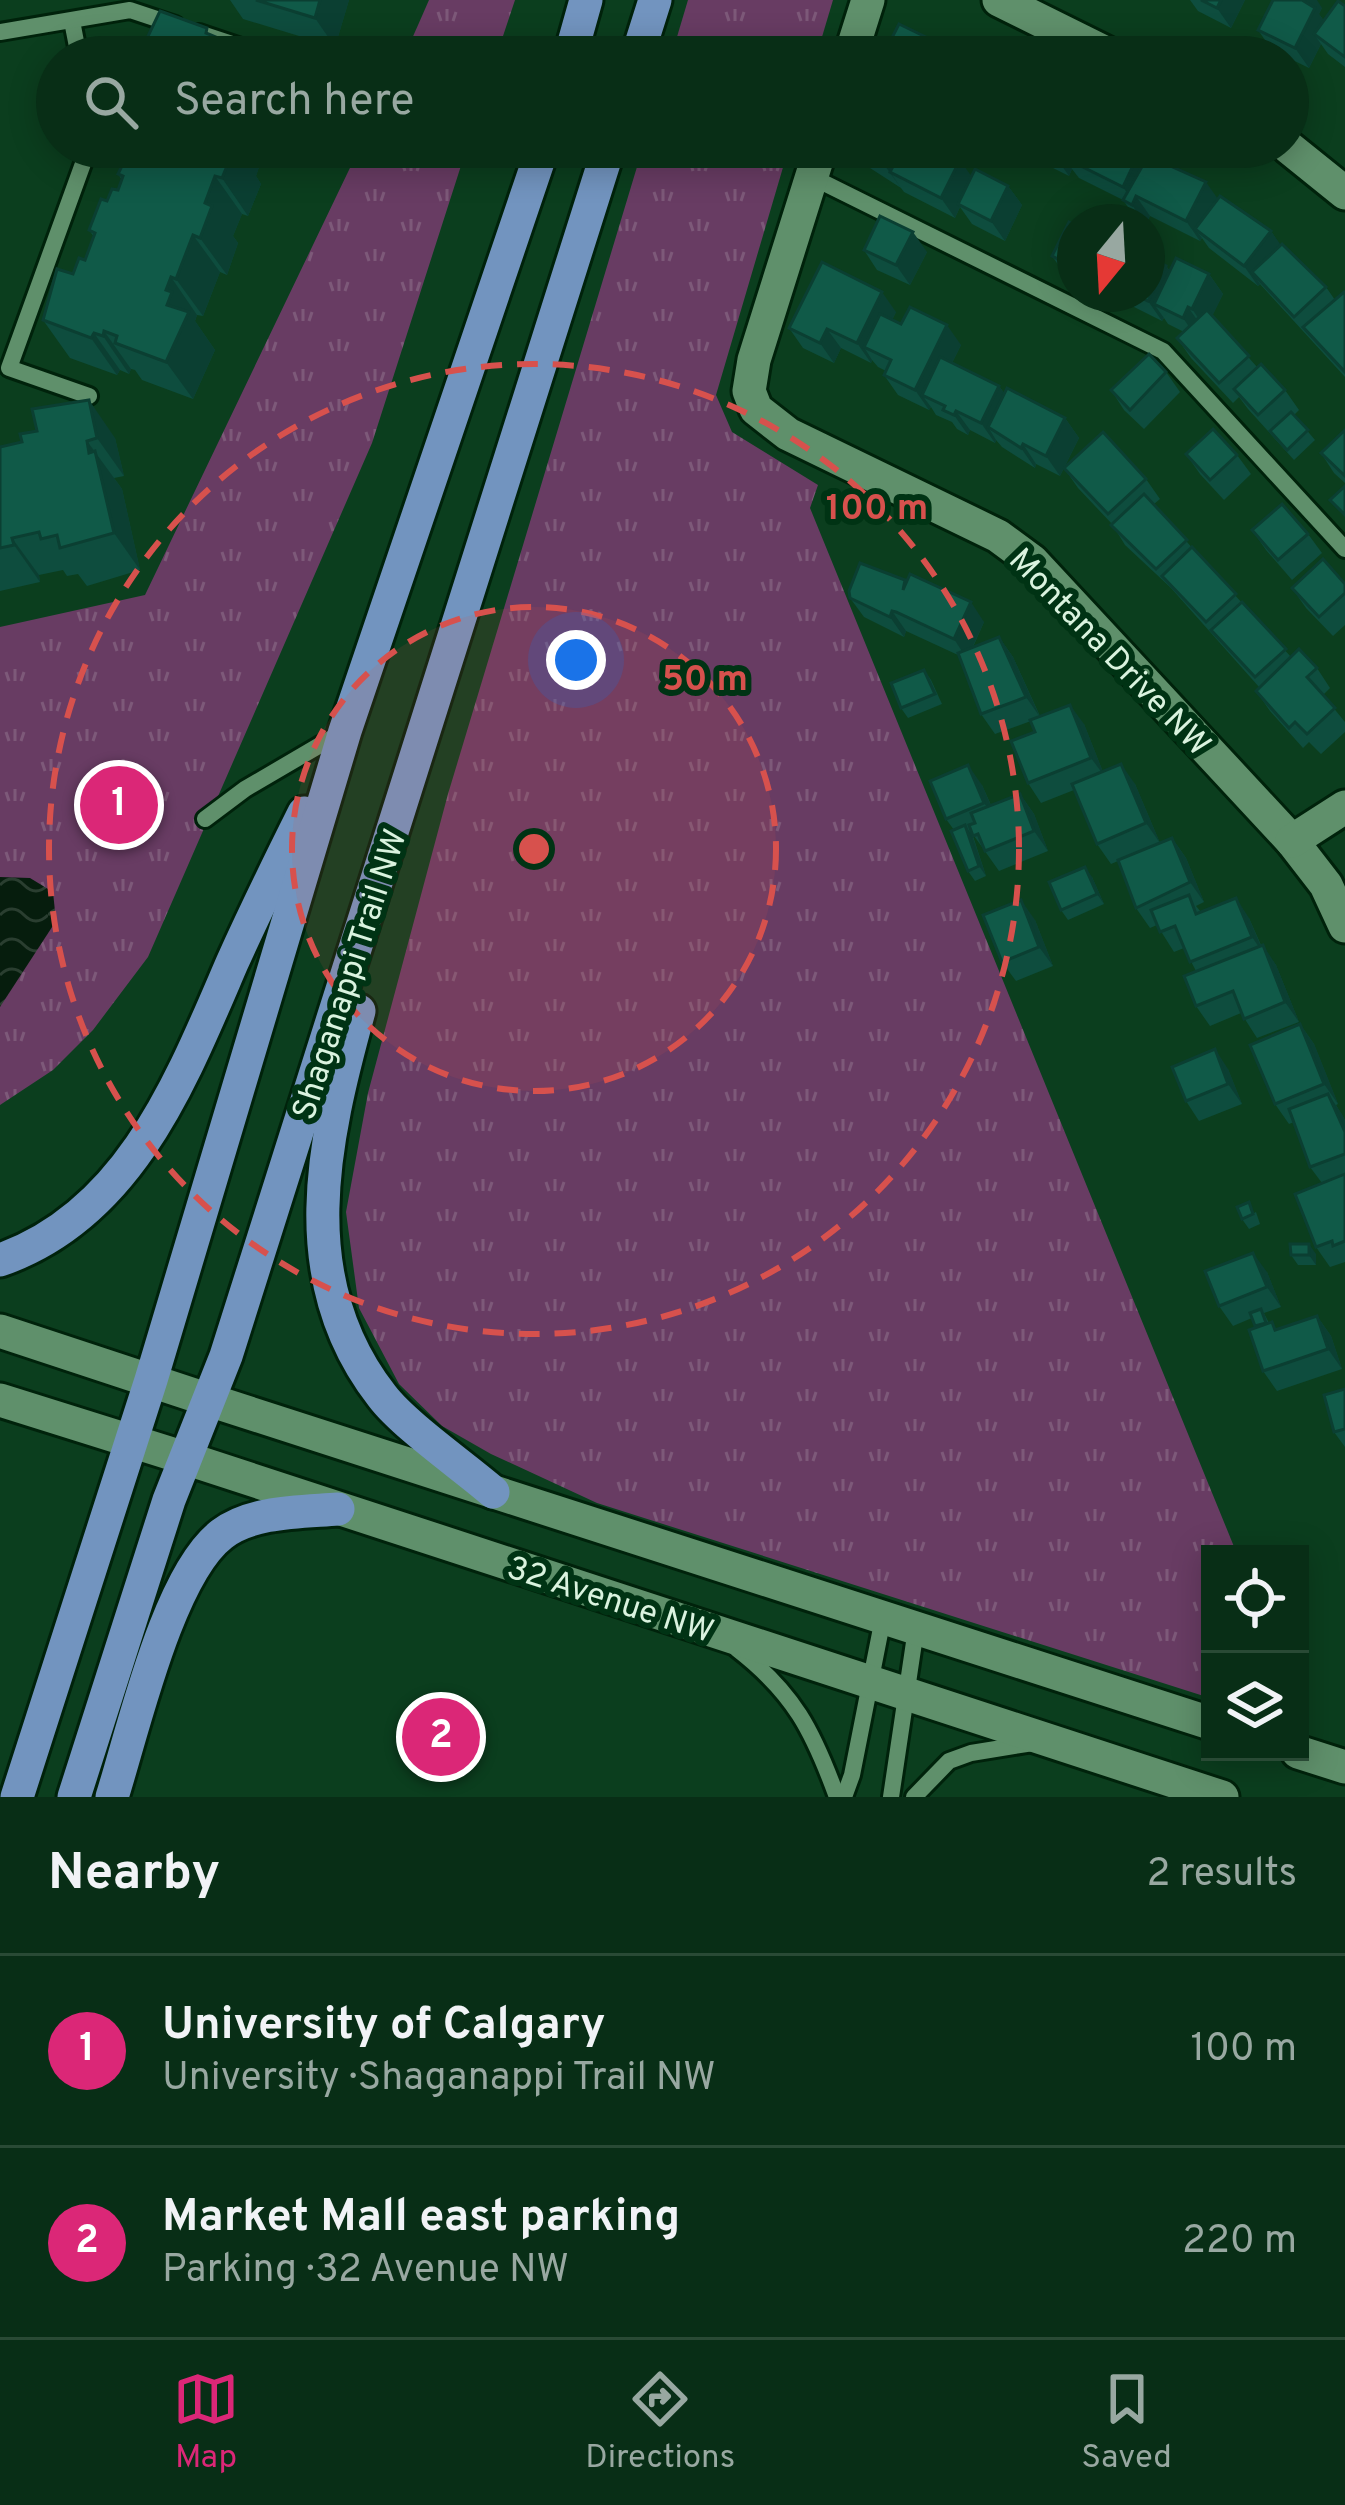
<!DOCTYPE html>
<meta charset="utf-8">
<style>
body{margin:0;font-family:Overpass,sans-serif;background:#163a23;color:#f1f3f6}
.controls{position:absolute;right:36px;bottom:36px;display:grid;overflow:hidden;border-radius:0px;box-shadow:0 6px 30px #0003}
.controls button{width:108px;height:108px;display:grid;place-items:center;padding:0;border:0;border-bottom:3px solid #294a35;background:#082e16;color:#f1f3f6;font:60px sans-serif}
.compass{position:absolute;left:1057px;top:204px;width:108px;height:108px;border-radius:50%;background:#082e16;box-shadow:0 6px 30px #0003;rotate:198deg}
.you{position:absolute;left:576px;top:660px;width:42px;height:42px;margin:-30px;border:9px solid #fff;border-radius:50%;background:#1a73e8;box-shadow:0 0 0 18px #1a73e833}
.badge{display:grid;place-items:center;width:78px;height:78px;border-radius:50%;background:#db2777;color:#fff;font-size:39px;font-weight:700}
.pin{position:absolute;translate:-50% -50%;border:6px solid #fff;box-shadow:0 3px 12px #0006}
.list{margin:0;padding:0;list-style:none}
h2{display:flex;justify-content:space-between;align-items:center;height:156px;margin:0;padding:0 48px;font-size:51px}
h2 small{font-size:39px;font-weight:400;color:#98a8a1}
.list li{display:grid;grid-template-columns:78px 1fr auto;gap:36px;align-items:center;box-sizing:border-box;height:192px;padding:0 48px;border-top:3px solid #294a35}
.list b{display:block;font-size:45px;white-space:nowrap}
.list p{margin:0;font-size:39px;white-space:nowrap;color:#98a8a1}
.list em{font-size:39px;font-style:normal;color:#98a8a1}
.icon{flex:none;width:66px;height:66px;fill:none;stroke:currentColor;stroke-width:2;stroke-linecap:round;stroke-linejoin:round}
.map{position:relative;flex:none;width:1345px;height:1797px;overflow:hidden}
.search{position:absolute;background:#082e16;box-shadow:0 6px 30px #0003;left:36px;right:36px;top:36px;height:132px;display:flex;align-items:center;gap:30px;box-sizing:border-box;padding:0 42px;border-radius:66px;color:#98a8a1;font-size:45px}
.sheet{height:540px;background:#082e16}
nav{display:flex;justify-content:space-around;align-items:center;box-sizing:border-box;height:168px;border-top:3px solid #294a35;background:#082e16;font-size:33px;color:#98a8a1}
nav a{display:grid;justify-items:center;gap:6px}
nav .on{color:#db2777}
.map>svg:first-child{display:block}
.grass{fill:url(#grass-tufts)}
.water{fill:url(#water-waves)}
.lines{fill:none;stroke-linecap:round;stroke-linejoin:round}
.service-casing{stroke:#00220b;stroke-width:22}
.minor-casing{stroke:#00220b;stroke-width:39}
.tertiary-casing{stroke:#00220b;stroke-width:39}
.secondary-casing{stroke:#00220b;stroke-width:39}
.primary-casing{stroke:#00220b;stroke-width:39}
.service{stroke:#5f906b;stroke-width:16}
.minor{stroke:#5f906b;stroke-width:33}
.tertiary{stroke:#5f906b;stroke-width:33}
.secondary{stroke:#5f906b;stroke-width:33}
.primary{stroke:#7294bf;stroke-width:33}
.wall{fill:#0e4d3e}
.shaded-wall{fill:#0b3f32}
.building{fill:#105a48;stroke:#0b3f32;stroke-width:3}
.ring{fill:none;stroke:#d7514d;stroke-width:6;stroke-dasharray:21 15}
.labels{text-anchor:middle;stroke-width:12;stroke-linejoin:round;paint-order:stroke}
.street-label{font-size:33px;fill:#daf3df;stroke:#003314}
.centre{fill:#d7514d;stroke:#003314;stroke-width:6}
.ring-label{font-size:36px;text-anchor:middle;font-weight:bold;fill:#d7514d;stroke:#003314;stroke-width:12;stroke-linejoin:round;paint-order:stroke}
</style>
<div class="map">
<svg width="1345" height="1797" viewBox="0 0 1345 1797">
<defs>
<pattern id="grass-tufts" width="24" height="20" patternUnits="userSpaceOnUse" patternTransform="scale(3)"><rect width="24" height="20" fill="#683c63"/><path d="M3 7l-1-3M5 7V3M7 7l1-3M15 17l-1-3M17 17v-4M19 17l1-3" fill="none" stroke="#7d5979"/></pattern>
<pattern id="water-waves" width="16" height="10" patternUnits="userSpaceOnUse" patternTransform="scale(3)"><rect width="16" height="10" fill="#061d0d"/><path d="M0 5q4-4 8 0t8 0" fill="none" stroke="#2a3e30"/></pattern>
</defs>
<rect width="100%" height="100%" fill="#0b3e1e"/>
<!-- grass -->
<g class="grass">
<polygon points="429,0 515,0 496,57 404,57"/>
<polygon points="688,0 833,0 816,57 671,57"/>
<polygon points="360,147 467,147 372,443 148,957 93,1030 53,1070 0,1105 0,627 145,595"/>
<polygon points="643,147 789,147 716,395 732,432 818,485 810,508 1237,1554 1210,1554 1210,1698 597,1503 491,1454 442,1426 399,1384 359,1308 346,1212 368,1093 448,794"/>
</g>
<!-- water -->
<polygon class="water" points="0,877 30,878 53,892 56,921 0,1007"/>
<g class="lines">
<defs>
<g id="service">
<polyline points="72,21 79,57"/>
<polyline points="0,32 130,10 175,25"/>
<polyline points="199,33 271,57"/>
<polyline points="89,147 9,368 89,396"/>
<polyline points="812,177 1163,351 1345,549"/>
<polyline points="205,819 245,789 344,731"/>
<path d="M737,1649C794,1693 813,1731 837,1797"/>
<polyline points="844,1797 852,1775 883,1618"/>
<polyline points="891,1797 916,1629"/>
<polyline points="914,1797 949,1761 971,1753 1033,1743"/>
</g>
<g id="minor">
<polyline points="999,0 1114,57"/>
<polyline points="850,57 868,0"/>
<polyline points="821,147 754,360 749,391 756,409 788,434 998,536 1032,561 1292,841 1326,885 1345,926"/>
<polyline points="1288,147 1345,193"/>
<polyline points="1292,841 1345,807"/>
</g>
<g id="tertiary">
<polyline points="209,1400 1210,1723"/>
<polyline points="185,1458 1222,1797"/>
<polyline points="1298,1752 1345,1767"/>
</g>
<g id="secondary">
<polyline points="0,1331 209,1400"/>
<polyline points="0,1400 185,1458"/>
</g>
<g id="primary">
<polyline points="570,57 586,0"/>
<polyline points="637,57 655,0"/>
<path d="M359,1011C323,1141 291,1280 382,1396C404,1425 463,1466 493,1492"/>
<path d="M0,1260C130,1215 182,1079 232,963C255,912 279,863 304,813"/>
<polyline points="17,1797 151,1380 345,731 543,147"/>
<polyline points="74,1797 169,1500 226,1356 609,147"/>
<path d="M112,1797C133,1731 168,1575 222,1534C252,1511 301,1512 338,1509"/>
</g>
</defs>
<!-- service casing -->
<use href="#service" class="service-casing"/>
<!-- minor casing -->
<use href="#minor" class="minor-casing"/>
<!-- tertiary casing -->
<use href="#tertiary" class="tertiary-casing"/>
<!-- secondary casing -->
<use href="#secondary" class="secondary-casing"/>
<!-- primary casing -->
<use href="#primary" class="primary-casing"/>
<!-- service -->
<use href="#service" class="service"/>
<!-- minor -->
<use href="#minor" class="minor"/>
<!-- tertiary -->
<use href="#tertiary" class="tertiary"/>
<!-- secondary -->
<use href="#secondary" class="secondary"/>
<!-- primary -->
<use href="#primary" class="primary"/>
</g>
<!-- wall -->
<g class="wall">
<polygon points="230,0 349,0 335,47 243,19"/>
<polygon points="1190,0 1245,0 1231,28 1198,11"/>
<polygon points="1345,6 1345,67 1328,54 1321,44 1309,68 1272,50 1258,30 1322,8 1319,14 1324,21"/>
<polygon points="131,147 275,147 271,157 263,155 256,176 261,184 248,216 242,214 233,236 238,243 227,275 220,272 203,316 197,315 195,321 215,350 193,399 142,380 135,370 131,369 129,374 120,370 117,375 70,358 43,320 73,274 85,260 94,237 89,230 107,201 118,190 122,180 118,174"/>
<polygon points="856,147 934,147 971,176 1008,186 1022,205 1005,241 972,224 960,207 955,218 904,192 901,188 870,168"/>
<polygon points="990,147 1137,147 1147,158 1271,231 1280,245 1326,287 1335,300 1345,293 1345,377 1260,284 1258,286 1209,248 1202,238 1200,241 1150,216 1147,222 1137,220 1123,200 1079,178 1072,169 1069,176 1031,157 1025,168 1008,160 1000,149 999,151"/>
<polygon points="1075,225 1075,280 1066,276 1052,256"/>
<polygon points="864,250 927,252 910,285 877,270"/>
<polygon points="1166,266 1170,271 1209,274 1223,294 1212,316 1257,367 1285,390 1299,410 1294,415 1315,440 1294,460 1248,409 1239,397 1233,403 1191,358 1177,338 1184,332 1168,324 1164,318 1162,321 1128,304 1121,294 1147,294"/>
<polygon points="896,312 892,320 961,345 952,363 999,386 1004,393 1065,418 1079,438 1060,476 1036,464 1035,468 1002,447 996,440 995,443 970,430 968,435 957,429 952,422 936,415 931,407 929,410 898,395 884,375 886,371 878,367 872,360 871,363 841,348 834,363 803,348 789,328"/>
<polygon points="1166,372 1180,392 1144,429 1124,410 1111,390"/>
<polygon points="1345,430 1345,483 1334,473 1321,453"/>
<polygon points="115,438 124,476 114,478 122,489 140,570 87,586 78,574 67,576 63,570 39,575 40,582 0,591 0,446 22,442"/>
<polygon points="1186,454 1237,455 1251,474 1224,500 1200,474"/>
<polygon points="1064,468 1146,479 1160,499 1154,504 1194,550 1291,657 1317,668 1330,688 1323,695 1345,722 1345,732 1321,754 1309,742 1303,748 1270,711 1256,691 1259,687 1171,588 1125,545 1112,524 1078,488"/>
<polygon points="1252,530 1308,534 1322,553 1292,580 1266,550"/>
<polygon points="905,580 984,622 973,647 999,637 1013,657 1040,716 1084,724 1103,772 1135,784 1160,843 1172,838 1186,858 1204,902 1196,906 1201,912 1249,918 1261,945 1276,965 1299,1022 1257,1038 1241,1013 1210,1026 1196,1006 1196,971 1184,948 1174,952 1157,925 1150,928 1136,908 1118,861 1111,864 1097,844 1074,790 1041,803 1028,783 1035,732 1031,721 995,734 981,714 958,655 906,631 904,637 864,617 850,598"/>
<polygon points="1345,584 1345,625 1333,636 1306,608 1292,588"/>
<polygon points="924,670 931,680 942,704 908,718 901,708"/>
<polygon points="982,785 991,805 1020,794 1034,814 1048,851 999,871 972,833 986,876 975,881 968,871 954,830 946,819"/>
<polygon points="1092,877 1104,904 1068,920 1061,910"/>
<polygon points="1035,920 1053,966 1016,981 1002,962"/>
<polygon points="1300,1024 1314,1044 1338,1104 1336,1105 1345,1120 1345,1262 1330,1267 1316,1247 1322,1183 1310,1167 1294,1122 1289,1124 1275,1104"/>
<polygon points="1228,1069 1242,1104 1199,1121 1186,1101"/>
<polygon points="1256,1212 1260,1224 1249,1229 1242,1219"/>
<polygon points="1316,1254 1316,1265 1298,1265 1291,1255"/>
<polygon points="1267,1272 1281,1307 1264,1313 1269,1323 1277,1330 1317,1316 1331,1336 1342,1369 1277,1391 1263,1371 1255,1327 1252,1318 1233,1326 1219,1306"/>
<polygon points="1345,1389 1345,1447 1334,1432"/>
</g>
<!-- shaded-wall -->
<g class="shaded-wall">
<polygon points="320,0 349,0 335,47 315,18"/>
<polygon points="1221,0 1245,0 1231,28 1217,8"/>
<polygon points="1302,0 1317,0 1322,8 1319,14 1329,28 1314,34 1321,44 1309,68 1295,48"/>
<polygon points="936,42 947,57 929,57"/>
<polygon points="230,147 258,147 263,155 256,176 261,184 248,216 222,178"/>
<polygon points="264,147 275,147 271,157"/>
<polygon points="886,147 920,147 890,172 901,188 880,159"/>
<polygon points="1012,147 1024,147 1031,157 1025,168 1011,149"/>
<polygon points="1060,147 1083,147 1065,158 1072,169 1069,176 1055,156"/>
<polygon points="1141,149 1155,169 1136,196 1150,216 1147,222 1144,222 1132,205 1133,202 1123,187"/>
<polygon points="960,160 974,180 958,204 960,207 955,218 941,198"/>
<polygon points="215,176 242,214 233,236 238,243 227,275 200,238 205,203"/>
<polygon points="1206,182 1220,202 1195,229 1202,238 1200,241 1186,221"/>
<polygon points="1008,186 1022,205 1005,241 991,221"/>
<polygon points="1271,231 1285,251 1252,272 1260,284 1258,286 1244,266"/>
<polygon points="913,232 927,252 910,285 896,265"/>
<polygon points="193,235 220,272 203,316 176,279"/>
<polygon points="1166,266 1180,285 1154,304 1164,318 1162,321 1148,301"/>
<polygon points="1209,274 1223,294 1206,329 1192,309"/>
<polygon points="171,277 197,315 195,321 215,350 193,399 166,362 166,290"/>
<polygon points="882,292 896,312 876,353 864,347 872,360 871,363 857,343"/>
<polygon points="1188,307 1202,327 1197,338 1183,318"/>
<polygon points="947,325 961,345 934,400 922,395 931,407 929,410 915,390"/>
<polygon points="827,329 841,348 834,363 820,343"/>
<polygon points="104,331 131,369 129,374 103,336"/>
<polygon points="94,333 120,370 117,375 91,338"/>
<polygon points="999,386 1013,405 988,427 996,440 995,443 981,423"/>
<polygon points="89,400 115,438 124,476 97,438"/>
<polygon points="956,411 970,430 968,435 954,415"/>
<polygon points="1065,418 1079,438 1060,476 1046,456"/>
<polygon points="87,441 122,489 140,570 114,533"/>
<polygon points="1023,444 1036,464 1035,468 1021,448"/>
<polygon points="12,538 39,575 40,582 14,545"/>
<polygon points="971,602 984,622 967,659 954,639"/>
<polygon points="892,611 906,631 904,637 890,617"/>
<polygon points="999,637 1013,657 1040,717 1026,697"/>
<polygon points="1070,705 1084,724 1105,777 1091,758"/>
<polygon points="1121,764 1135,784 1160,843 1146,823"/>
<polygon points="968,765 982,785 998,822 984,803"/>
<polygon points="1020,794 1034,814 1048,851 1034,831"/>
<polygon points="965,825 972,835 986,876 979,866"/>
<polygon points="1172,838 1186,858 1204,902 1190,882"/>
<polygon points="1085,867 1092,877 1104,904 1097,894"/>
<polygon points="1236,898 1249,918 1265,956 1252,937"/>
<polygon points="1021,900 1035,920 1053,966 1039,947"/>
<polygon points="1263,945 1276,965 1299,1022 1285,1002"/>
<polygon points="1300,1024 1314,1044 1338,1104 1324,1084"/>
<polygon points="1215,1049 1228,1069 1242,1104 1228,1084"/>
<polygon points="1328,1094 1342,1114 1345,1120 1345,1132"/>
<polygon points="1309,1244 1316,1254 1316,1265 1309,1255"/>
<polygon points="1253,1253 1267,1272 1281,1307 1267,1287"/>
<polygon points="1317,1316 1331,1336 1342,1369 1328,1349"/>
</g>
<!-- building -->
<g class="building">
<polygon points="256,0 320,0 315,18"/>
<polygon points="1201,0 1221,0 1217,8"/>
<polygon points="1273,0 1302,0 1315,8 1295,48 1258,30"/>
<polygon points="1338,1 1345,6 1345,57 1314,34"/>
<polygon points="160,11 207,28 206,33 216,37 215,40 228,45 230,40 277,57 138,57"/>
<polygon points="899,24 936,42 929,57 882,57"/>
<polygon points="131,147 235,147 222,178 215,176 205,203 212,206 200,238 193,235 176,279 171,277 166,290 172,292 167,305 189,312 166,362 115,343 117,336 104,331 103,336 94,333 91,338 43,320 57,269 73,274 79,258 85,260 95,233 89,230 101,199 107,201 112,189 118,190 123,176 118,174"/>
<polygon points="862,147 886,147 880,159"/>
<polygon points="903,147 934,147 960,160 941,198 890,172"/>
<polygon points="1037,147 1060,147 1055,156"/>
<polygon points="1070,147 1137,147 1141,149 1123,187 1065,158"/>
<polygon points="1148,156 1206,182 1186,221 1136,196 1132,205 1123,200"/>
<polygon points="975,169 1008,186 991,221 958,204"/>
<polygon points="1220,196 1271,231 1244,266 1195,229"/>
<polygon points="880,216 913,232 896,265 864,250"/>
<polygon points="1069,222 1075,225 1075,267 1052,256"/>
<polygon points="1282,244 1326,287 1294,317 1252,272"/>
<polygon points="1147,256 1166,266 1148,301 1133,294 1147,294"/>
<polygon points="1176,258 1209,274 1192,309 1188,307 1183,318 1154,304"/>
<polygon points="822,262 882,292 857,343 827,329 820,343 789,328"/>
<polygon points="1344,292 1345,293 1345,372 1303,327"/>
<polygon points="910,307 947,325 915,390 884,375 891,360 864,347 880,314 901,324"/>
<polygon points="1207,310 1249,356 1219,383 1177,338"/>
<polygon points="1149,354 1166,372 1130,410 1111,390"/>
<polygon points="940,357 999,386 981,423 956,411 954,415 943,410 945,406 922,395"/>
<polygon points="1261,364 1285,390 1258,415 1234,389"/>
<polygon points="1007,388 1065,418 1046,456 1023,444 1021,448 988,427"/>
<polygon points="89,400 97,438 87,441 89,453 95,451 114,533 60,548 57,535 41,539 39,532 12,538 14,545 0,548 0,447 22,442 20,434 37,431 32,409"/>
<polygon points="1291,412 1308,430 1287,450 1270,431"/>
<polygon points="1213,429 1237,455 1210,480 1186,454"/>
<polygon points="1345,430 1345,476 1321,453"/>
<polygon points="1103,432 1146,479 1108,514 1064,468"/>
<polygon points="1345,486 1345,515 1330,500"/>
<polygon points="1144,494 1187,540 1156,569 1111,525"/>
<polygon points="1282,504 1308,534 1278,560 1252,530"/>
<polygon points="1192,547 1236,594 1206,622 1162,576"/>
<polygon points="1323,559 1345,584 1345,593 1319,617 1292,588"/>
<polygon points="860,563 905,580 903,590 910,574 971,602 954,639 896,612 892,611 890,617 850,598 849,591"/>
<polygon points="1242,602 1286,649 1255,677 1211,630"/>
<polygon points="999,637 1026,697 981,714 958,653"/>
<polygon points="1299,649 1317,668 1307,677 1335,708 1307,734 1295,722 1289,728 1256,691"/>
<polygon points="924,670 935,694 901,708 891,683"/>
<polygon points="1070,705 1091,758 1028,783 1011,741 1035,732 1030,720"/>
<polygon points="1121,764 1146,823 1097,844 1072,784"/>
<polygon points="968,765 984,803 946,819 930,781"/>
<polygon points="1020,794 1034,831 985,851 978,834 973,836 969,825 975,823 971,813"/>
<polygon points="965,825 979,866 968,871 951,831"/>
<polygon points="1172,838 1190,882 1136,908 1118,860"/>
<polygon points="1085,867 1097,894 1061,910 1049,882"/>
<polygon points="1189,895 1196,914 1236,898 1252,937 1190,962 1175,926 1160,932 1151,910"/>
<polygon points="1021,900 1039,947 1002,962 983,915"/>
<polygon points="1263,945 1285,1002 1244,1019 1233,991 1196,1006 1184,976"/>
<polygon points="1300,1024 1324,1084 1275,1104 1250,1045"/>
<polygon points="1215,1049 1228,1084 1186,1101 1172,1067"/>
<polygon points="1328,1094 1345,1132 1345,1154 1310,1167 1289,1109"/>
<polygon points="1345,1174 1345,1241 1333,1246 1332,1241 1316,1247 1295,1194"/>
<polygon points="1249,1202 1253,1214 1242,1219 1237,1207"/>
<polygon points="1290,1244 1309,1244 1309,1255 1291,1255"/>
<polygon points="1253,1253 1267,1287 1219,1306 1205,1271"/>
<polygon points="1261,1309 1266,1323 1255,1326 1250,1313"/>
<polygon points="1317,1316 1328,1349 1263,1371 1249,1330 1272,1322 1275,1330"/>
<polygon points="1345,1389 1345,1429 1334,1432 1324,1395"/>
</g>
<!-- distance rings -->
<circle cx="534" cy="849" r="242" fill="#d7514d" fill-opacity=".12"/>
<g class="ring">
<circle cx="534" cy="849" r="242"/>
<circle cx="534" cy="849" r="485"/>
</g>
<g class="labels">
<!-- street labels -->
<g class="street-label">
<text transform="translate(1111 651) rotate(46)" y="12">Montana Drive NW</text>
<text transform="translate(348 974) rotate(-72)" y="12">Shaganappi Trail NW</text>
<text transform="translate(611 1598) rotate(18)" y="12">32 Avenue NW</text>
</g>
</g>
<circle cx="534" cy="849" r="18" class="centre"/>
<g class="ring-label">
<text x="877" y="519">100 m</text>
<text x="705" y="690">50 m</text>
</g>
</svg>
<div class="controls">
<button><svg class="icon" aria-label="locate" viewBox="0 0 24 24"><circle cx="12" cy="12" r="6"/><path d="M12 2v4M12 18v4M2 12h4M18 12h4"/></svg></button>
<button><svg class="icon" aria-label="layers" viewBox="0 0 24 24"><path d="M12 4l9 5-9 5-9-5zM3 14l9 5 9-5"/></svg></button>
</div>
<svg class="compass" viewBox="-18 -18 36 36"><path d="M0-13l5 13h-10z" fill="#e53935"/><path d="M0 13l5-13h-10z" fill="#98a8a1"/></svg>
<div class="you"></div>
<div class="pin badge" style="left:119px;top:805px">1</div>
<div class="pin badge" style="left:441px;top:1737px">2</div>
<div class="search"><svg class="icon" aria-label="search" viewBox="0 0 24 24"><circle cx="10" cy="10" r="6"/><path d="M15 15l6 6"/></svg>Search here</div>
</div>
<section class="sheet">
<h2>Nearby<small>2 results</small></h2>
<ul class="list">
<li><span class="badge">1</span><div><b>University of Calgary</b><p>University · Shaganappi Trail NW</p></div><em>100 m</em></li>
<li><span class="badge">2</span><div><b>Market Mall east parking</b><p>Parking · 32 Avenue NW</p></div><em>220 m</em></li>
</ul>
</section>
<nav>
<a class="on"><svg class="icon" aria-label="map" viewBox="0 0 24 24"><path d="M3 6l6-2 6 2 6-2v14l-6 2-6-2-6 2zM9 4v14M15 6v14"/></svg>Map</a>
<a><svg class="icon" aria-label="directions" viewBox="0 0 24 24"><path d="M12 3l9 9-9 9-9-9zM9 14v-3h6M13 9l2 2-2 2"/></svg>Directions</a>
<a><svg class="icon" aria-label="saved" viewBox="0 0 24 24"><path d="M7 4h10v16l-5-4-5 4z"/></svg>Saved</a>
</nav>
